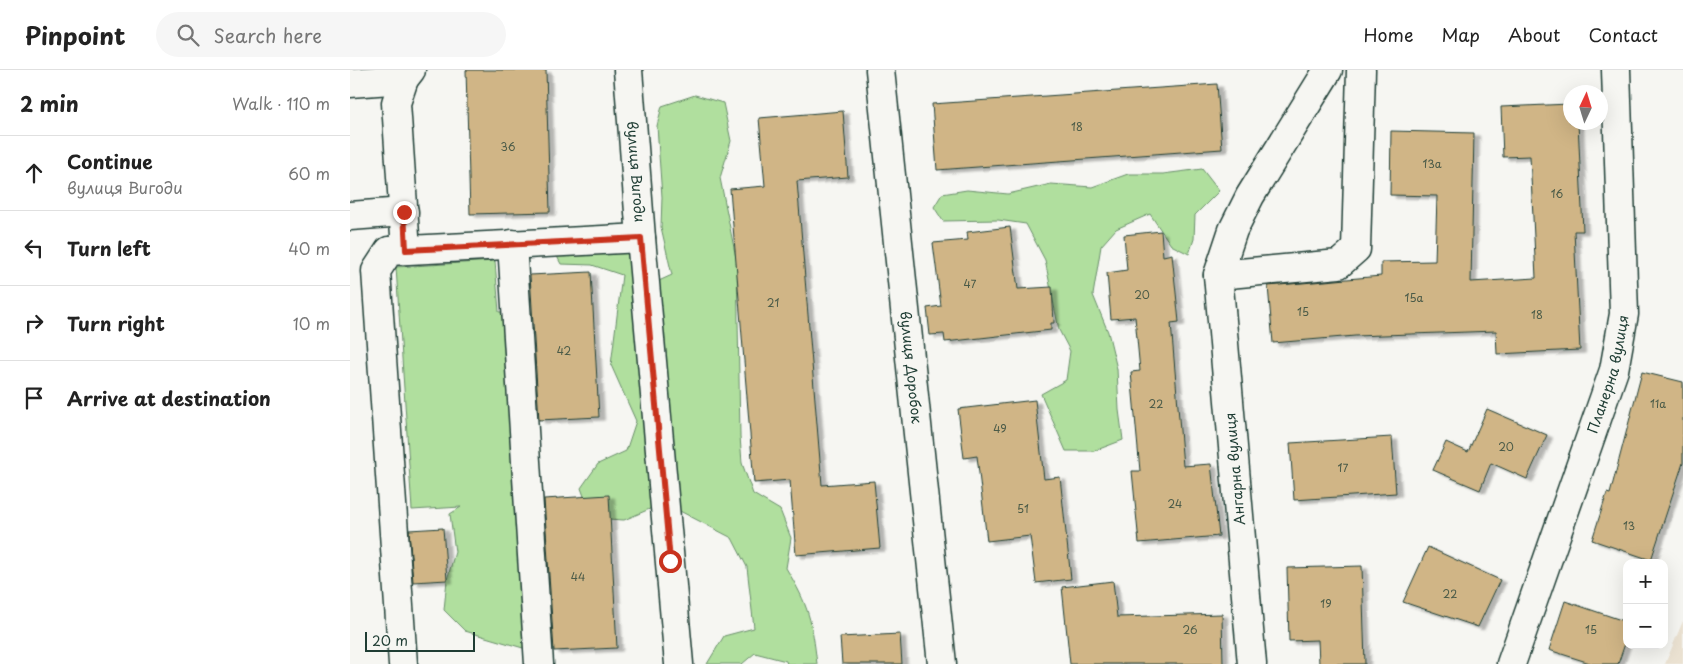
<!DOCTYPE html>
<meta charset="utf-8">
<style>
body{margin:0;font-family:"Playpen Sans",sans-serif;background:#f6f6f6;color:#222}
.controls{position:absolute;right:15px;bottom:15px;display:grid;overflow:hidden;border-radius:10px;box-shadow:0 5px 20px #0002}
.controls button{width:45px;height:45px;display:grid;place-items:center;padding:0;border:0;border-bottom:1px solid #e0e0e0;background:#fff;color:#222;font:25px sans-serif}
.compass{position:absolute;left:1213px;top:15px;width:45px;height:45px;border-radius:50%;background:#fff;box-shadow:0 5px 20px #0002;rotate:4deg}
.scale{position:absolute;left:15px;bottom:12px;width:110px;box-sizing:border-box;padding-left:5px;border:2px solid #1f3d34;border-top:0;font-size:14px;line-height:18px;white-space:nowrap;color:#1f3d34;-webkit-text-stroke:4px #f6f6f2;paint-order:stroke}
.stop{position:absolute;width:15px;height:15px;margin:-11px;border:4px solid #c8321e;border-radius:50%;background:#fff}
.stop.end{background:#c8321e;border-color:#fff;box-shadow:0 1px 5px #0008}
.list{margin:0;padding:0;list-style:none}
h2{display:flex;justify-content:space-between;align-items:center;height:65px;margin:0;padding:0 20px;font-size:21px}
h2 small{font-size:16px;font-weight:400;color:#767676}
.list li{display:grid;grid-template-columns:32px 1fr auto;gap:15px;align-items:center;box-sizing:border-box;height:75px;padding:0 20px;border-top:1px solid #e0e0e0}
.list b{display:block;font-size:19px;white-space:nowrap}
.list p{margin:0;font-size:16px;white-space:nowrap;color:#767676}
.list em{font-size:16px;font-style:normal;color:#767676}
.icon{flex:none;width:28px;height:28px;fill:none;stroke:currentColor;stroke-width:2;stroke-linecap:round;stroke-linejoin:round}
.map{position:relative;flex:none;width:1333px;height:594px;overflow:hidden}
header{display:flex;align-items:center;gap:30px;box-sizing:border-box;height:70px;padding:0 25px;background:#fff;border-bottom:1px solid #e0e0e0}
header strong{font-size:24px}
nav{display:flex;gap:28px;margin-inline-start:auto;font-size:18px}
.search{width:350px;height:45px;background:#f6f6f6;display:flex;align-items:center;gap:12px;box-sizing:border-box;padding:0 18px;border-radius:28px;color:#767676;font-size:19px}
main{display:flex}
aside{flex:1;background:#fff}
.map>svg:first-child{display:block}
.built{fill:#ebe2d2}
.green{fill:#b0df9e;stroke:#688e69}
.building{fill:#d0b586;stroke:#1f3d34;filter:url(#shadow)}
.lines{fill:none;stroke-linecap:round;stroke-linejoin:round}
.minor-casing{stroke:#1f3d34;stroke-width:31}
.minor{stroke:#f6f6f2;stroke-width:28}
.route{stroke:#c8321e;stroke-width:6}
.labels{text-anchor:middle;stroke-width:4.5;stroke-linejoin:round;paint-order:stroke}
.number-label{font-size:11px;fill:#4b5b48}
.street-label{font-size:14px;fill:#1f3d34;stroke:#f6f6f2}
</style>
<header>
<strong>Pinpoint</strong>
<div class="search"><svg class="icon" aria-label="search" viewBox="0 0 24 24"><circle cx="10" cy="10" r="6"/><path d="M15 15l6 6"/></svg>Search here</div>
<nav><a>Home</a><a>Map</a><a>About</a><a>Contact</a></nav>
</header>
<main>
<aside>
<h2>2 min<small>Walk · 110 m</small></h2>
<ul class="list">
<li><svg class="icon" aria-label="ahead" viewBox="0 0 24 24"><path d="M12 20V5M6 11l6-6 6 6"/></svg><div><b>Continue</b><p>вулиця Вигоди</p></div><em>60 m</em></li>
<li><svg class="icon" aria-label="left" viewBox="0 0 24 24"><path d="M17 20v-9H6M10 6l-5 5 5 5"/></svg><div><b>Turn left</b></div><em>40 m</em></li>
<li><svg class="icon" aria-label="right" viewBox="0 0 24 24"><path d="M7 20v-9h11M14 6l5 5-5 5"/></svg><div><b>Turn right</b></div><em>10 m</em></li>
<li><svg class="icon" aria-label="arrive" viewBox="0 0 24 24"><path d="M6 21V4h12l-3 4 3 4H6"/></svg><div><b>Arrive at destination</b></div></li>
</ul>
</aside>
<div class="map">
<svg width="1333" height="594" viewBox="0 0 1333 594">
<defs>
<filter id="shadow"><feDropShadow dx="5.5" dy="3" stdDeviation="1" flood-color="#0004"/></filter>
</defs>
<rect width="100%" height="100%" fill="#f6f6f2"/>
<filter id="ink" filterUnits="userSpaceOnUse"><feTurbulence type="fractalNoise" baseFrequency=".02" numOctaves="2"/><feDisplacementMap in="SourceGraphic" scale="10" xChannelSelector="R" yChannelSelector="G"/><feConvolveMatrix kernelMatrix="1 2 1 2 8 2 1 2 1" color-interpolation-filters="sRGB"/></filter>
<g filter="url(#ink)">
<!-- built -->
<polygon class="built" points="1333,551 1333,594 1315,594"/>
<!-- green -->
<g class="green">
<path d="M345,25L373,33L381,71L370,108L387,193L390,366L392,393L403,424L430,440L441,468L436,498C459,536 462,551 467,594H437L436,591L405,583L392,594H357L374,566L404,558L397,497L382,468L326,439L302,438L274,450L242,448L231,418L248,394L276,381L286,351L261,295L272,205L242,195L211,194L199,171L227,158L246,156L272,177L300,215L322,205L311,157L312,127L307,56L312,36Z"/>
<polygon points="852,99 869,121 845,145 844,169 839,184 821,175 800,144 766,159 751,176 743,225 758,262 767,299 769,340 773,370 744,381 716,381 691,324 716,310 720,281 709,260 695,190 676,154 648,150 593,151 584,137 592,124 617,120 658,124 701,114 742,117 778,104 813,104"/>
<polygon points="145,191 149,242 151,242 177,260 185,289 174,317 182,548 173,578 115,561 94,540 97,510 105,482 100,444 111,437 62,440 46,197"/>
</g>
<!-- building -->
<g class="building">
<polygon points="116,0 196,0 200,142 120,144"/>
<polygon points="867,14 872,79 587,100 582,34"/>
<polygon points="1220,34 1220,52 1228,52 1233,161 1224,161 1230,280 1147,284 1146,261 1005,266 923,273 918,216 1031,206 1031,192 1085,191 1087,126 1040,125 1041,61 1124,63 1121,212 1186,208 1180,86 1153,87 1151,37"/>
<polygon points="493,41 498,107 447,111 472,415 524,411 530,478 446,485 440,410 404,413 380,119 415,116 409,48"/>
<polygon points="660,157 668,219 702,217 704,253 701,253 701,260 595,272 594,264 580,265 577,238 591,236 583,173 618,170 617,162"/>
<polygon points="811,161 813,186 822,184 829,252 821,253 833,396 861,394 869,466 789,473 782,401 790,401 781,302 790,301 785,247 761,249 757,203 777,200 774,165"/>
<polygon points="241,202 249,347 189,350 180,205"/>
<polygon points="1292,302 1333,312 1333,393 1301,490 1242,470 1257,423 1260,424"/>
<polygon points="685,330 694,409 710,407 721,509 686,513 680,466 637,471 627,386 614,388 608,339"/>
<polygon points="1137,339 1197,365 1177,409 1141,393 1130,420 1083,400 1096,372 1118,382"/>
<polygon points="1042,367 1046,423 944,430 940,373"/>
<polygon points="259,425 267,578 204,581 194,429"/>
<polygon points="93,458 97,510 63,512 59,460"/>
<polygon points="1078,477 1150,510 1128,557 1053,532"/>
<polygon points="1012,496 1015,594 969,594 968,570 939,571 937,498"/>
<polygon points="763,511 767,547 872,544 873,594 720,594 712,517"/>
<polygon points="1215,531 1277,552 1277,568 1268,594 1243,594 1199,580"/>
<polygon points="550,564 552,594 492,594 490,567"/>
</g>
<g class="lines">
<defs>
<g id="minor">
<path id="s1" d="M278,0L291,168L329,594"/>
<path id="s2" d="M530,0L592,594"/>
<polyline points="0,13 54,9"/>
<polyline points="0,146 54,142"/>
<polyline points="162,174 189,594"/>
<polyline points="56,180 46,33 54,9 61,0"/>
<polyline points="868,205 989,194 1006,179 1011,0"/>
<polyline points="53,594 26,201 39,181 291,168"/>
<polyline points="902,594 868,205 883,160 900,126 978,0"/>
<path id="s3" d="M1161,594L1264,300L1274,244L1266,0"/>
</g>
</defs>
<!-- minor casing -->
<use href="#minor" class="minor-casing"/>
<!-- minor -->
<use href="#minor" class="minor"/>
</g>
</g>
<g class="lines" filter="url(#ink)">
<!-- route -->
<polyline class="route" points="54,142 56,180 291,168 320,491"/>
</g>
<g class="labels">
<!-- number labels -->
<g class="number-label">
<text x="727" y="61">18</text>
<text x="158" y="81">36</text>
<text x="1082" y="98">13а</text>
<text x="1207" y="128">16</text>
<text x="620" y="218">47</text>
<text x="792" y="229">20</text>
<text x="1064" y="232">15а</text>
<text x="423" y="237">21</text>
<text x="953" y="246">15</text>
<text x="1187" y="249">18</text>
<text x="214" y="285">42</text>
<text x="806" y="338">22</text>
<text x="1308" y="338">11а</text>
<text x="650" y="363">49</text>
<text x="1156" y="381">20</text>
<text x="993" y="402">17</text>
<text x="825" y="438">24</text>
<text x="673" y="443">51</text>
<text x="1279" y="460">13</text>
<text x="228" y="511">44</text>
<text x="1100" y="528">22</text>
<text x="976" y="538">19</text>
<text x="840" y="564">26</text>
<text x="1241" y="564">15</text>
</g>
<!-- street labels -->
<g class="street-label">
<text dy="5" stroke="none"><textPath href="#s1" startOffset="102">вулиця Вигоди</textPath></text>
<text dy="5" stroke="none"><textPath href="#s2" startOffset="299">вулиця Доробок</textPath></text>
<text dy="5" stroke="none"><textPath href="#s3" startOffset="306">Планерна вулиця</textPath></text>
<text transform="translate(885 399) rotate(-95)" y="5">Ангарна вулиця</text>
</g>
</g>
</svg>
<div class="controls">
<button>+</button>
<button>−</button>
</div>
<svg class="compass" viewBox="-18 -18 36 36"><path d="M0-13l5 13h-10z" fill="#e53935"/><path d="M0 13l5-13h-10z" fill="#767676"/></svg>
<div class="scale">20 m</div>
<div class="stop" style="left:320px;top:491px"></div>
<div class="stop end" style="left:54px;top:142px"></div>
</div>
</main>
